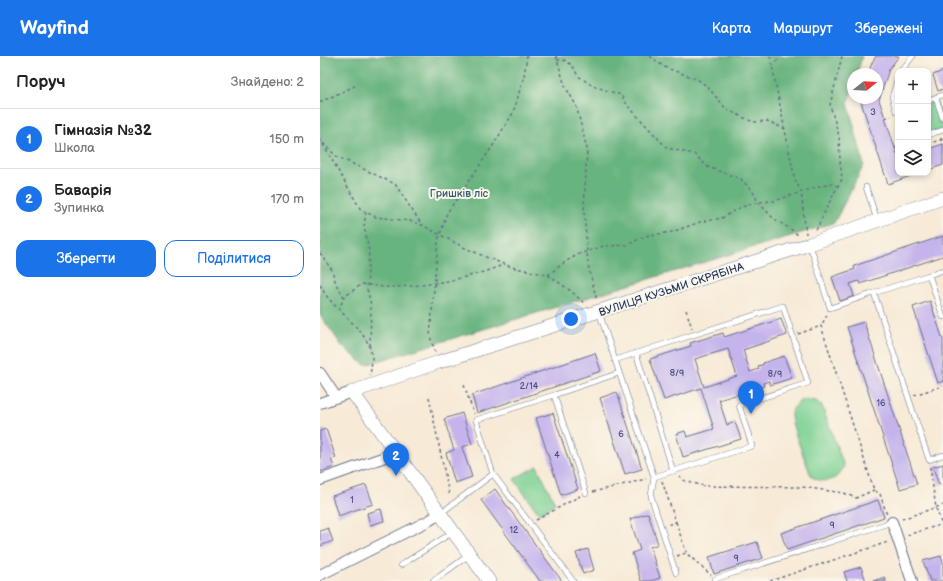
<!DOCTYPE html>
<html lang="uk">
<meta charset="utf-8">
<style>
body{margin:0;font-family:"Balsamiq Sans",sans-serif;background:#f2f2f2;color:#222}
.controls{position:absolute;right:12px;top:12px;display:grid;overflow:hidden;border-radius:8px;box-shadow:0 2px 6px #0003}
.controls button{width:36px;height:36px;display:grid;place-items:center;padding:0;border:0;border-bottom:1px solid #e0e0e0;background:#fff;color:#222;font:20px sans-serif}
.compass{position:absolute;left:527px;top:12px;width:36px;height:36px;border-radius:50%;background:#fff;box-shadow:0 2px 6px #0003;rotate:72deg}
.you{position:absolute;left:251px;top:263px;width:14px;height:14px;margin:-10px;border:3px solid #fff;border-radius:50%;background:#1a73e8;box-shadow:0 0 0 6px #1a73e833}
.badge{display:grid;place-items:center;width:26px;height:26px;border-radius:50%;background:#1a73e8;color:#fff;font-size:13px;font-weight:700}
.pin{position:absolute;translate:-50% -33px;filter:drop-shadow(0 1px 2px #0008)}
.pin::after{content:'';position:absolute;top:21px;width:14px;height:12px;background:inherit;clip-path:polygon(0 0,100% 0,50% 100%)}
.list{margin:0;padding:0;list-style:none}
h2{display:flex;justify-content:space-between;align-items:center;height:52px;margin:0;padding:0 16px;font-size:17px}
h2 small{font-size:13px;font-weight:400;color:#767676}
.list li{display:grid;grid-template-columns:26px 1fr auto;gap:12px;align-items:center;box-sizing:border-box;height:60px;padding:0 16px;border-top:1px solid #e0e0e0}
.list b{display:block;font-size:15px;white-space:nowrap}
.list p{margin:0;font-size:13px;white-space:nowrap;color:#767676}
.list em{font-size:13px;font-style:normal;color:#767676}
.actions{display:flex;gap:8px;padding:12px 16px}
.actions a{flex:1;padding:9px 0;border:1px solid #1a73e8;border-radius:12px;text-align:center;font-size:14px;color:#1a73e8}
.actions .main{background:#1a73e8;color:#fff}
.icon{flex:none;width:22px;height:22px;fill:none;stroke:currentColor;stroke-width:2;stroke-linecap:round;stroke-linejoin:round}
.map{position:relative;flex:none;width:623px;height:525px;overflow:hidden}
header{display:flex;align-items:center;gap:24px;box-sizing:border-box;height:56px;padding:0 20px;background:#1a73e8;color:#fff}
header strong{font-size:19px}
nav{display:flex;gap:22px;margin-inline-start:auto;font-size:14px}
main{display:flex}
aside{flex:1;background:#fff}
.map>svg:first-child{display:block}
.green{fill:#7fd294;stroke:#4d8079}
.forest{fill:#67b47e;stroke:#41726e}
.building{fill:#c5b4ec;fill-rule:evenodd}
.lines{fill:none;stroke-linecap:round;stroke-linejoin:round}
.lane-casing{stroke:#687088;stroke-width:6}
.street-casing{stroke:#687088;stroke-width:12}
.secondary-casing{stroke:#687088;stroke-width:14}
.path{stroke:#687088;stroke-width:1.5;stroke-dasharray:3 3;stroke-linecap:butt}
.lane{stroke:#fff;stroke-width:5}
.street{stroke:#fff;stroke-width:10}
.secondary{stroke:#fff;stroke-width:13}
.labels{text-anchor:middle;stroke-width:4;stroke-linejoin:round;paint-order:stroke}
.number-label{font-size:9px;fill:#465082}
.park-label{font-size:11px;fill:#34586c;stroke:#fbf7ec}
.street-label{font-size:11px;fill:#1b2f5e;stroke:#fbf7ec}
</style>
<header>
<strong>Wayfind</strong>
<nav><a>Карта</a><a>Маршрут</a><a>Збережені</a></nav>
</header>
<main>
<aside>
<h2>Поруч<small>Знайдено: 2</small></h2>
<ul class="list">
<li><span class="badge">1</span><div><b>Гімназія №32</b><p>Школа</p></div><em>150 m</em></li>
<li><span class="badge">2</span><div><b>Баварія</b><p>Зупинка</p></div><em>170 m</em></li>
</ul>
<div class="actions"><a class="main">Зберегти</a><a>Поділитися</a></div>
</aside>
<div class="map">
<svg width="623" height="525" viewBox="0 0 623 525">
<rect width="100%" height="100%" fill="#fbf7ec"/>
<filter id="ink" filterUnits="userSpaceOnUse"><feTurbulence type="fractalNoise" baseFrequency=".025" numOctaves="2"/><feDisplacementMap in="SourceGraphic" scale="8" xChannelSelector="R" yChannelSelector="G"/><feConvolveMatrix kernelMatrix="1 2 1 2 8 2 1 2 1" color-interpolation-filters="sRGB"/></filter>
<filter id="wash" filterUnits="userSpaceOnUse"><feTurbulence type="fractalNoise" baseFrequency=".012" numOctaves="4" result="noise"/><feDisplacementMap in="SourceGraphic" scale="16" xChannelSelector="R" yChannelSelector="G"/><feGaussianBlur stdDeviation="0.9" result="paint"/><feColorMatrix in="noise" values="0 0 0 0 0 0 0 0 0 0 0 0 0 0 0 0 0 1.4 0 .05"/><feComposite in="paint" operator="in"/></filter>
<g filter="url(#wash)">
<rect width="100%" height="100%" fill="#f7ead6"/>
<!-- green -->
<g class="green">
<polygon points="615,43 623,66 623,74 608,79 608,45"/>
<path d="M486,343L496,345L502,350L524,410C518,425 504,429 491,420C487,408 470,368 471,358C473,350 478,345 486,343Z"/>
<polygon points="217,410 235,447 219,458 194,423"/>
</g>
<!-- forest -->
<polygon class="forest" points="0,0 542,0 537,18 533,18 533,30 528,47 544,109 514,167 45,309 22,290 0,259"/>
<g id="blocks">
<!-- building -->
<g class="building">
<polygon points="556,0 579,0 569,13 559,44 578,101 578,117 599,117 568,128 542,49 541,42 557,42 557,18 548,18 552,7"/>
<polygon points="623,15 623,33 618,35 613,19"/>
<polygon points="623,88 623,109 608,114 608,93"/>
<polygon points="623,180 623,200 540,228 539,225 530,228 534,240 520,245 512,221 535,213 534,210"/>
<polygon points="610,245 623,284 623,325 618,327 593,251"/>
<path d="M461,263L467,279L423,294L430,316L439,313L438,310L444,308L443,307L464,300L472,322L450,329L449,325L443,327L444,330L399,344L407,369L415,366L421,383L363,401L356,378L365,375L367,381L394,373L381,332L344,344L330,303L371,290L370,287L403,277L404,281ZM408,293L417,320L384,331L375,303Z"/>
<polygon points="544,266 597,428 580,433 527,271"/>
<polygon points="275,297 281,315 157,357 152,339"/>
<polygon points="297,336 322,413 305,418 280,342"/>
<polygon points="142,357 152,388 142,391 152,421 135,427 126,397 134,394 124,363"/>
<polygon points="233,357 258,433 241,439 216,362"/>
<polygon points="6,373 16,402 11,403 14,411 0,416 0,375"/>
<polygon points="623,408 623,428 619,429 613,411"/>
<polygon points="46,429 53,448 18,460 12,440"/>
<polygon points="175,433 187,450 242,525 220,525 161,444"/>
<polygon points="558,444 564,461 467,494 461,477"/>
<polygon points="61,453 64,465 50,469 47,457"/>
<polygon points="328,457 338,488 330,491 340,522 330,525 321,525 312,497 320,494 310,463"/>
<polygon points="8,472 13,485 0,490 0,475"/>
<polygon points="437,486 443,502 394,518 389,501"/>
<polygon points="268,493 274,514 263,518 256,497"/>
<polygon points="621,500 623,506 623,525 610,525 603,505"/>
<polygon points="541,511 546,525 527,525 524,516"/>
<polygon points="565,521 566,525 553,525"/>
</g>
</g>
</g>
<g filter="url(#ink)">
<use href="#blocks" fill-opacity="0" stroke="#687088" stroke-width="1"/>
<g class="lines">
<defs>
<g id="lane">
<polyline points="581,15 593,0"/>
<polyline points="578,21 572,41 576,55 578,54"/>
<polyline points="616,42 623,63"/>
<polyline points="608,44 623,39"/>
<polyline points="608,79 623,74"/>
<polyline points="546,131 557,164"/>
<polyline points="490,189 510,252 554,237 609,404 623,399"/>
<polyline points="609,219 623,214"/>
<polyline points="554,237 609,219 623,261"/>
<polyline points="279,256 334,421 331,440 356,517"/>
<polyline points="316,297 353,415"/>
<polyline points="295,304 463,250 488,327 419,349 432,390 334,421"/>
<polyline points="173,418 253,525"/>
<polyline points="266,437 234,339 299,317"/>
<polyline points="121,457 173,418 156,364 234,339"/>
<polyline points="81,509 133,476"/>
<polyline points="395,523 572,466"/>
<polyline points="113,525 149,499"/>
</g>
<g id="street">
<polyline points="0,317 16,341"/>
<polyline points="0,347 32,336"/>
<polyline points="0,424 76,397"/>
<polyline points="572,466 592,525"/>
<polyline points="0,519 110,464 120,457"/>
</g>
<polyline id="secondary" points="169,525 32,336 119,306 487,189 623,142"/>
</defs>
<!-- lane casing -->
<use href="#lane" class="lane-casing"/>
<!-- street casing -->
<use href="#street" class="street-casing"/>
<!-- secondary casing -->
<use href="#secondary" class="secondary-casing"/>
<!-- path -->
<g class="path">
<polyline points="236,0 245,30 256,49 267,93 264,154 268,209 277,245"/>
<polyline points="330,0 344,11 377,23 387,30 406,53 433,66 447,65 465,73"/>
<polyline points="450,0 475,124 481,135 486,178"/>
<polyline points="237,4 244,4 252,9 258,20 273,30 301,39 308,50 347,92 374,98 388,111 421,123 433,136 438,146 453,162 472,174 479,180"/>
<polyline points="452,10 461,0"/>
<polyline points="0,46 35,30"/>
<polyline points="565,62 571,60"/>
<polyline points="621,82 623,88"/>
<polyline points="0,83 41,154 56,161 90,165 102,169 143,191 166,201 191,211 228,219 251,235 265,248"/>
<polyline points="3,87 16,100 75,128 102,169"/>
<polyline points="608,88 623,83"/>
<polyline points="575,92 578,91"/>
<polyline points="46,156 44,170 49,195 47,233 51,249 50,293"/>
<polyline points="496,174 511,143 522,123 520,105 519,80 510,49 522,0"/>
<polyline points="0,197 12,214 16,228 24,241"/>
<polyline points="228,219 245,206 259,198 284,190 307,189 325,180 352,176 380,166 402,162 421,151 438,146 454,145 497,131 512,128 518,130"/>
<path d="M0,229C3,234 6,240 10,244C25,262 48,276 52,300C52,306 51,313 50,319"/>
<path d="M19,254L24,241L42,228C51,229 60,231 69,231C105,231 152,222 185,208"/>
<polyline points="366,254 372,272"/>
<polyline points="507,259 501,270 554,434 560,438 567,459"/>
<polyline points="478,278 501,270"/>
<polyline points="115,296 110,280 118,185 127,157 172,91 193,57 204,20 207,0"/>
<polyline points="144,329 154,358"/>
<polyline points="594,339 623,330"/>
<polyline points="109,341 129,438"/>
<polyline points="610,411 616,452 623,473"/>
<polyline points="359,420 365,425 385,430 482,431 524,437 536,442 554,434"/>
<polyline points="342,425 356,466 347,469"/>
<polyline points="273,436 326,423"/>
<polyline points="582,463 623,449"/>
<polyline points="216,464 260,440"/>
<polyline points="356,466 366,496"/>
<polyline points="587,479 623,468"/>
<polyline points="357,500 366,497 391,519"/>
<polyline points="450,525 568,486"/>
</g>
<!-- lane -->
<use href="#lane" class="lane"/>
<!-- street -->
<use href="#street" class="street"/>
<!-- secondary -->
<use href="#secondary" class="secondary"/>
</g>
</g>
<g class="labels">
<!-- number labels -->
<g class="number-label">
<text x="553" y="59">3</text>
<text x="357" y="320">8/9</text>
<text x="455" y="321">8/9</text>
<text x="209" y="333">2/14</text>
<text x="561" y="350">16</text>
<text x="301" y="381">6</text>
<text x="237" y="402">4</text>
<text x="32" y="447">1</text>
<text x="512" y="472">9</text>
<text x="194" y="477">12</text>
<text x="416" y="505">9</text>
</g>
<!-- park labels -->
<g class="park-label">
<text x="139" y="141">Гришків ліс</text>
</g>
<!-- street labels -->
<g class="street-label">
<text transform="translate(351 233) rotate(-18)" y="4">ВУЛИЦЯ КУЗЬМИ СКРЯБІНА</text>
</g>
</g>
</svg>
<div class="controls">
<button>+</button>
<button>−</button>
<button><svg class="icon" aria-label="layers" viewBox="0 0 24 24"><path d="M12 4l9 5-9 5-9-5zM3 14l9 5 9-5"/></svg></button>
</div>
<svg class="compass" viewBox="-18 -18 36 36"><path d="M0-13l5 13h-10z" fill="#e53935"/><path d="M0 13l5-13h-10z" fill="#767676"/></svg>
<div class="you"></div>
<div class="pin badge" style="left:431px;top:358px">1</div>
<div class="pin badge" style="left:76px;top:420px">2</div>
</div>
</main>
